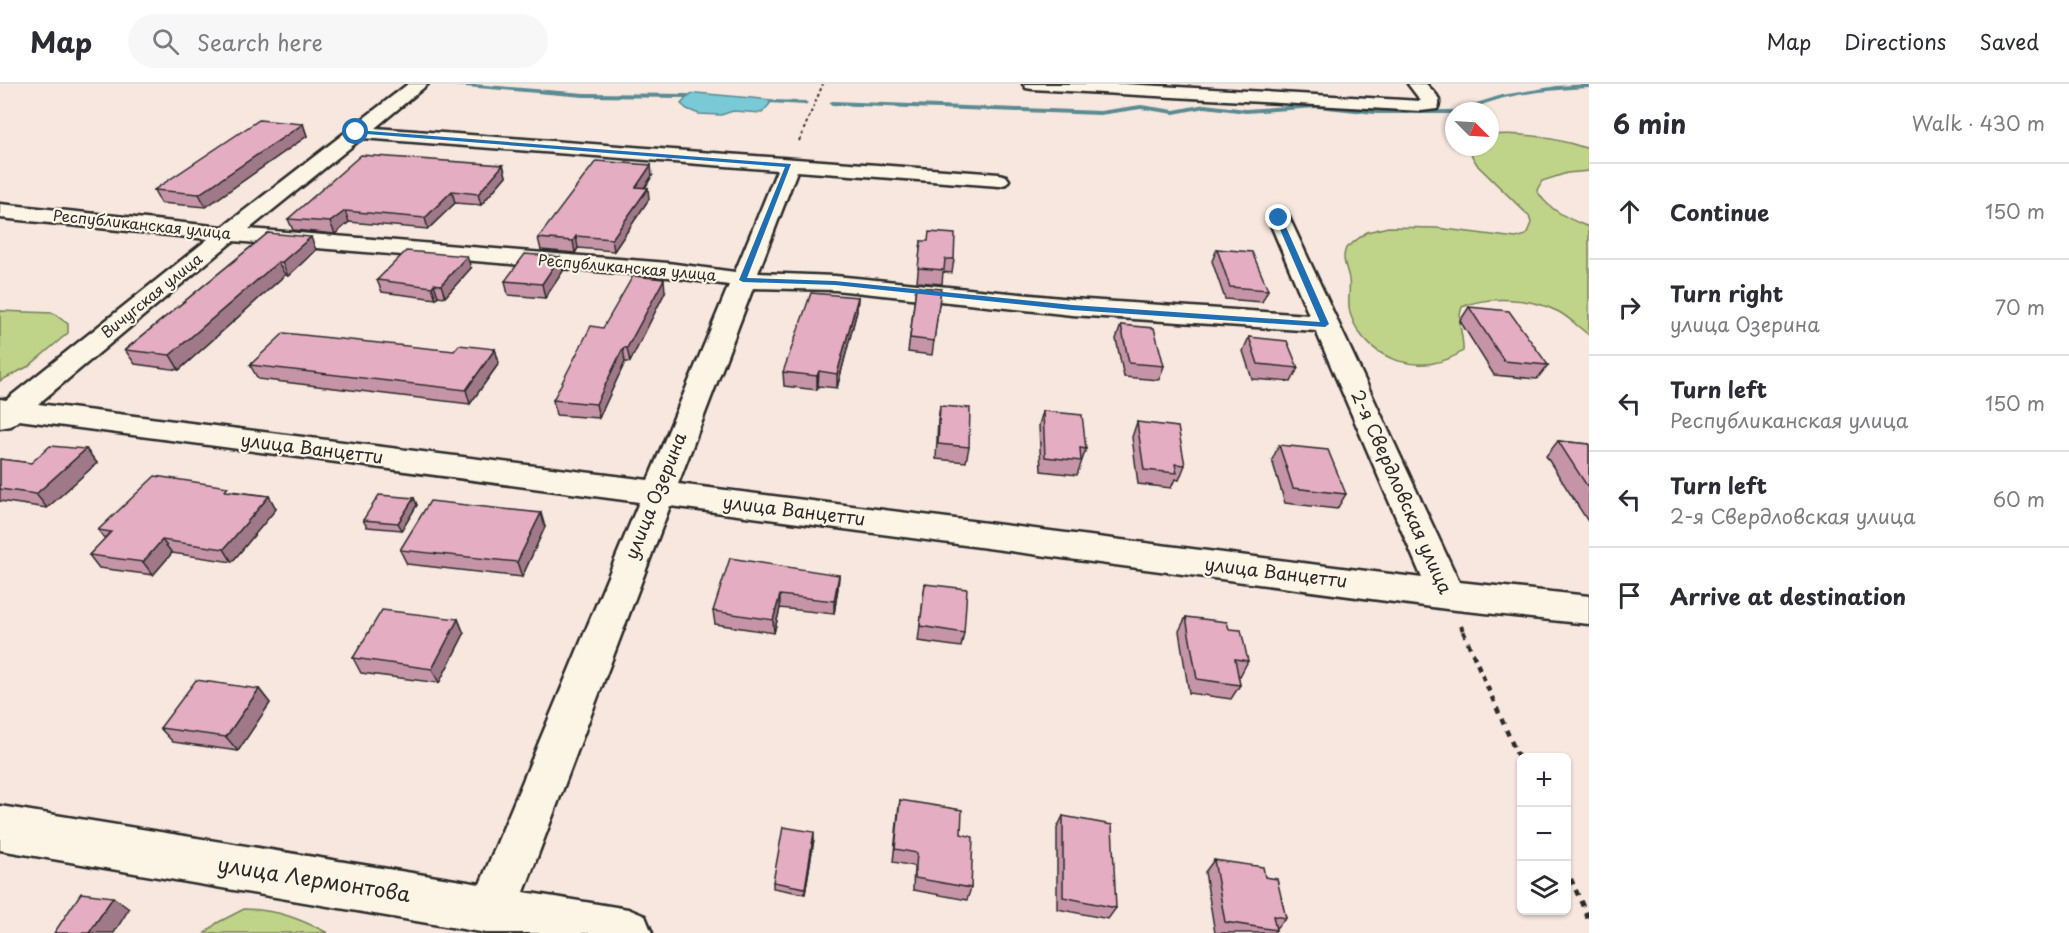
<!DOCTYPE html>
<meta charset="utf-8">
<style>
body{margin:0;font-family:"Playpen Sans",sans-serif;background:#f7f7f7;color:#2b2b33}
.controls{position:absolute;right:18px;bottom:18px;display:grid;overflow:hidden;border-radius:9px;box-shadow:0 2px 4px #0004}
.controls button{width:54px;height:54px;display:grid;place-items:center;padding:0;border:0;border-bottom:2px solid #e1e1e2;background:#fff;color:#2b2b33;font:30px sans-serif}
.compass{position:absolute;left:1445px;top:18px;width:54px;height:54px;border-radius:50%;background:#fff;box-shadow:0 2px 4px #0004;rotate:114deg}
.stop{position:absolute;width:18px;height:18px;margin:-14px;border:4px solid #1f6fb2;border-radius:50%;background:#fff}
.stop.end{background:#1f6fb2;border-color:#fff;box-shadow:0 2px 6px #0008}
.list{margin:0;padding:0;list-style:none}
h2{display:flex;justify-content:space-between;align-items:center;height:78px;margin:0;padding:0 24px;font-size:26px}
h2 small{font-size:20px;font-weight:400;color:#7c7c81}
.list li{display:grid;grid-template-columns:39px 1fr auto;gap:18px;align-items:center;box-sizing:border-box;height:96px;padding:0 24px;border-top:2px solid #e1e1e2}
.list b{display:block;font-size:22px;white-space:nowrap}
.list p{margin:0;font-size:20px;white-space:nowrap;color:#7c7c81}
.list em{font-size:20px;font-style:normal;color:#7c7c81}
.icon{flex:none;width:33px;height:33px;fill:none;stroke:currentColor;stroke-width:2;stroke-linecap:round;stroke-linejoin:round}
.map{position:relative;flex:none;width:1589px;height:849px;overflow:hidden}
header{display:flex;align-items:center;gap:36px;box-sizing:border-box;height:84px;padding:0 30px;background:#fff;border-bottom:2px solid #e1e1e2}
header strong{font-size:28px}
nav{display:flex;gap:33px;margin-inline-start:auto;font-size:21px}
.search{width:420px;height:54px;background:#f7f7f7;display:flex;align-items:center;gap:15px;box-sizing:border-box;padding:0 21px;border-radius:33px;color:#7c7c81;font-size:22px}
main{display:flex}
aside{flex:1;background:#fff}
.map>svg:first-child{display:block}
.green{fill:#bfd389;stroke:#757f5a;stroke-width:1.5}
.water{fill:#7ac9d6;stroke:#5a8a92;stroke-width:1.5}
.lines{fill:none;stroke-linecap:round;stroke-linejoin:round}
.stream{fill:#5a8a92;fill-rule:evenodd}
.minor-casing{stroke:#2b2b2b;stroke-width:5}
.path-far2{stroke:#2b2b2b;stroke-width:2;stroke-dasharray:3 3;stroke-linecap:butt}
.path-far1{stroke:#2b2b2b;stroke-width:4;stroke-dasharray:4.5 4.5;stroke-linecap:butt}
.path{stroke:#2b2b2b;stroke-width:4.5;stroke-dasharray:6 6;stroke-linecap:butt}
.minor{fill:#fcf5e5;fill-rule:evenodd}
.wall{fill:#c595a7;stroke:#2b2b2b;stroke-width:1.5}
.shaded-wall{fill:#a07988;stroke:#2b2b2b;stroke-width:1.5}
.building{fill:#e5adc2;stroke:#2b2b2b;stroke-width:1.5}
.route{fill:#1f6fb2}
.labels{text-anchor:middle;stroke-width:4.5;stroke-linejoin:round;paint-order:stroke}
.far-street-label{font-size:15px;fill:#2b2b2b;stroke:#fcf5e5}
.street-label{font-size:18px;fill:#2b2b2b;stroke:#fcf5e5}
.near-street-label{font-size:21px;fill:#2b2b2b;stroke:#fcf5e5}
</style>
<header>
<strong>Map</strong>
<div class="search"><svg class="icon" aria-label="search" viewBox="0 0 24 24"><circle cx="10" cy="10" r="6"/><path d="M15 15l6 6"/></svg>Search here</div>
<nav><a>Map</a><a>Directions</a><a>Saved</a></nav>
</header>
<main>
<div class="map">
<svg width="1589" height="849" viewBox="0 0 1589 849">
<rect width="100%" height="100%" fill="#f7e7de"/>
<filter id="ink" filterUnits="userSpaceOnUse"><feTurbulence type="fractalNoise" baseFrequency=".0167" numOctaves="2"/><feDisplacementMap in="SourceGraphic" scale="12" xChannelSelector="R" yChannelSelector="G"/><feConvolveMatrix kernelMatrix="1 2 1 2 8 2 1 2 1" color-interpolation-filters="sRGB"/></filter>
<g filter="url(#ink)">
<!-- green -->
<g class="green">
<path d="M1490,51C1522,48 1559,55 1589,65V87L1567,89L1542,97L1537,106C1546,125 1570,136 1589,143V251C1579,244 1570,234 1559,228C1532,214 1489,211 1462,223C1456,239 1464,251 1463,267C1424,294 1367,278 1351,232C1346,220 1351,207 1349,195C1347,183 1341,176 1346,164L1367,148L1388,143L1437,144L1516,154L1526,151L1531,139L1529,132L1478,82L1467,64L1490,63Z"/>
<polygon points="0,227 53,229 68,240 68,249 29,282 0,297"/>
<path d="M244,825C278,826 298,834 328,849H205L217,839Z"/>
</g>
<!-- water -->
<polygon class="water" points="696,9 773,16 762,29 733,27 721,31 699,30 687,25 681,20 688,12"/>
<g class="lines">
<!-- stream -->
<g class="stream">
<polygon points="450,0 473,0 584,9 688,10 691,12 688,14 584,13 453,2"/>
<path d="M1589,0V4C1561,5 1532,8 1504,14C1487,18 1471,27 1454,27V30H1375L1317,24L1246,29L1205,24L1174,30L1141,25L1100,31L832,21L829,19L832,17L1100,27L1141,21L1174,26L1205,20L1246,25L1317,20L1375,26H1454L1502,11L1557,2Z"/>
<polygon points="771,16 805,17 808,19 805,21 769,19 768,18"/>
</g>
<defs>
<g id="minor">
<path d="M408,0H428L375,44L999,90L1006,92L1009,96L1006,100L999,102L797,87L758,189L835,192L1072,215L1309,231L1268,134L1271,129L1279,127L1287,129L1459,498L1589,512V540L1447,525L670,422L524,808L628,825L645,832L652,849H486L0,766V722L480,800L639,418L19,336L11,342L0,344V315L6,316L208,155L0,134V120L223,143ZM362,54L777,86L735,188L668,179L249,145ZM233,157L668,193L729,201L648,396L38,320ZM753,204L835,206L1072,231L1316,247L1422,494L678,400Z"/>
<path d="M1023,0H1124L1421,17L1408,0H1426C1433,7 1444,15 1437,25L1421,27L1032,5L1026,4Z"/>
</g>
</defs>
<!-- minor casing -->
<use href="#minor" class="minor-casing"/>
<!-- path-far2 -->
<polyline class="path-far2" points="799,57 823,0"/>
<!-- path-far1 -->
<polyline class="path-far1" points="1461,542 1464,549"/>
<!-- path -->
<g class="path">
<polyline points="1463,547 1522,682"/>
<polyline points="1566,784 1589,836"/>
</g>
<!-- minor -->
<use href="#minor" class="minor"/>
</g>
<!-- wall -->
<g class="wall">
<polygon points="303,40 307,52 206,123 161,119 154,106"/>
<polygon points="503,81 506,92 481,121 455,119 428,145 349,138 335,150 293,146 288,135"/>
<polygon points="652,92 645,104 649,115 614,167 578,164 575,169 541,166 538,154"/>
<polygon points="268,149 316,166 288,192 285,191 179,286 135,280 125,266"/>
<polygon points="921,157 954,175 952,189 943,188 942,200 917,198"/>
<polygon points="1217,165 1268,206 1262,218 1225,215 1212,177"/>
<polygon points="560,173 563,187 545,214 508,211 505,197"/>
<polygon points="471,184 445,213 438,212 436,215 382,208 377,196"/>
<polygon points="916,203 941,205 932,271 908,268"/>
<polygon points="665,208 630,278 625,278 599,334 556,331 553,316 603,244"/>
<polygon points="858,213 857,227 837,304 818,302 817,306 784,302 783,288"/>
<polygon points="1469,223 1548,281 1537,295 1494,291 1460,237"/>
<polygon points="1121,241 1164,282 1159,296 1124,293 1116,255"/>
<polygon points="1249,253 1298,284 1291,298 1252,295 1243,267"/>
<polygon points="495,265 499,279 470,320 258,295 250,281"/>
<polygon points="940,322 969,363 966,378 936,375 938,336"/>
<polygon points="1043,327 1086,365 1077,391 1041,387 1039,341"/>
<polygon points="1137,338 1185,381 1179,396 1175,395 1171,404 1138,400 1132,353"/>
<polygon points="1558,357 1589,360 1589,439 1546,372"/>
<polygon points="1279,361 1346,410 1337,425 1285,419 1272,376"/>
<polygon points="86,365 97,379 47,424 0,417 0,375 31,379"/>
<polygon points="231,407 269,412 276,425 232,478 172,469 153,491 99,484 89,471 105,455 98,446"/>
<polygon points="414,414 417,421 402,446 367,443 363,436"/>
<polygon points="545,443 522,493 407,480 400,466"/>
<polygon points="839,491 838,504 834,530 780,524 774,549 715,540 713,527"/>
<polygon points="925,500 964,549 961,563 918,557"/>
<polygon points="1186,533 1229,545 1248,577 1240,592 1238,591 1240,601 1231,615 1189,609 1179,547"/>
<polygon points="458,535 464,550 439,599 361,589 353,574"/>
<polygon points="259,605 270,619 238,667 173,658 160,644"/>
<polygon points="900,716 961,750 971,804 967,816 913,806 914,782 893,778 898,729"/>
<polygon points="1063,732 1116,824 1108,835 1057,825 1057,744"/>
<polygon points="814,755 805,810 773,804 773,798"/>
<polygon points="1214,776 1265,793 1286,834 1275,845 1276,846 1273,849 1215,849 1205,788"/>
</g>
<!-- shaded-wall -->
<g class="shaded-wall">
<polygon points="303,40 307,52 206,123 199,110"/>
<polygon points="503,81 506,92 481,121 478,110"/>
<polygon points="651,81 652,92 637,114 636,103"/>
<polygon points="648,104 649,115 614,167 612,155"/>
<polygon points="452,107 455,119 428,145 425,134"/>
<polygon points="345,127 349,138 335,150 330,138"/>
<polygon points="576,152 578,164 575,169 573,157"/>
<polygon points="311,153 316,166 288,192 282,178"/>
<polygon points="467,172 471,184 445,213 441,201"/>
<polygon points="560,173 563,187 545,214 542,200"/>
<polygon points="278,178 285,191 179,286 170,271"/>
<polygon points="664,195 665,208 630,278 627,264"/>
<polygon points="434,200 438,212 436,215 432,203"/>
<polygon points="858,213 857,227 837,304 837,290"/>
<polygon points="623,264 625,278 599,334 596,320"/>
<polygon points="495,265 499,279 470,320 466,306"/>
<polygon points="819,287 818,302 817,306 817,292"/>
<polygon points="86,365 97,379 47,424 36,410"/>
<polygon points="269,412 276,425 232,478 224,465"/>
<polygon points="414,414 417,421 402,446 398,439"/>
<polygon points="541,429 545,443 522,493 517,478"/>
<polygon points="162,456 172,469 153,491 143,478"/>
<polygon points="839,491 838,504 834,530 834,517"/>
<polygon points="780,511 780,524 774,549 773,536"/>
<polygon points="458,535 464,550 439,599 432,585"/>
<polygon points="259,605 270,619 238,667 226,653"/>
<polygon points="814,748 814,755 805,810 805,804"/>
<polygon points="113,813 129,825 114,849 89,849"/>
</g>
<!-- building -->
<g class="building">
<polygon points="259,36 303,40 199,110 154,106"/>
<polygon points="361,71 503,81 478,110 452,107 425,134 345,127 330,138 288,135"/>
<polygon points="596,77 651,81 636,103 648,104 612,155 576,152 573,157 538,154"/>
<polygon points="929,148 955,150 954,175 945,175 944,186 918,184 921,157 928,157"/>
<polygon points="268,149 311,153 282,178 278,178 170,271 125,266"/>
<polygon points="1217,165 1252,168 1268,206 1230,203"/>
<polygon points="406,167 467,172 441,201 434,200 432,203 377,196"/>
<polygon points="525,170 560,173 542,200 505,197"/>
<polygon points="633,192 664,195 627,264 623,264 596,320 553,316 591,242 603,244"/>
<polygon points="916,203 941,205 934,257 910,254"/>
<polygon points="811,209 858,213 837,290 819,287 817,292 783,288"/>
<polygon points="1469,223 1509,227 1548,281 1504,277"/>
<polygon points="1121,241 1154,244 1164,282 1129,279"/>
<polygon points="284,249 454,267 459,261 495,265 466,306 250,281"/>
<polygon points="1249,253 1287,257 1298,284 1258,280"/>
<polygon points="940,322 970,324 969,363 938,360"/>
<polygon points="1043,327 1082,331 1086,365 1080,364 1081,377 1045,373"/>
<polygon points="1137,338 1178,343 1185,381 1175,380 1177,389 1144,386"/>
<polygon points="1558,357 1589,360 1589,405"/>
<polygon points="1279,361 1328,366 1346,410 1293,404"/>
<polygon points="50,362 86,365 36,410 0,405 0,375 31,379"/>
<polygon points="155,392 228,403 225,407 269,412 224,465 162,456 143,478 89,471 111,448 98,446"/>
<polygon points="379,411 414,414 398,439 363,436"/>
<polygon points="430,417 541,429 517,478 400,466"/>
<polygon points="730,474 839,491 834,517 780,511 773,536 713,527"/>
<polygon points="925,500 967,505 964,549 920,542"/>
<polygon points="382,526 458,535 432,585 353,574"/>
<polygon points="1186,533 1227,538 1229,545 1241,546 1248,577 1235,575 1240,601 1197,595"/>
<polygon points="196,596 259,605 226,653 160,644"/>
<polygon points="900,716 962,726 961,750 973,753 971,804 915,794 917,769 895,765"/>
<polygon points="1063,732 1112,741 1116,824 1063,813"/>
<polygon points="783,743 814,748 805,804 773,798"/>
<polygon points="1214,776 1263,783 1265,793 1277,795 1286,834 1273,832 1276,846 1225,838"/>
<polygon points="81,809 113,813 89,849 54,849"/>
</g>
</g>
<!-- route -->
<polygon class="route" points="356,46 791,80 747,194 835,197 1072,221 1320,238 1275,134 1279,132 1282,134 1329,240 1325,243 1072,226 835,201 743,198 739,196 785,83 354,49"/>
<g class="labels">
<!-- far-street labels -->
<g class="far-street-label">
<text transform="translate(142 141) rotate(6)" y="5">Республиканская улица</text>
<text transform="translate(627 184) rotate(5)" y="5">Республиканская улица</text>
<text transform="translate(152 212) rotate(-39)" y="5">Вичугская улица</text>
</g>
<!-- street labels -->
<g class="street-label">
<text transform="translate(312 365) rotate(7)" y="6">улица Ванцетти</text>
<text transform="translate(1401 408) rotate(66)" y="6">2-я Свердловская улица</text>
<text transform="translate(656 412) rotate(-68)" y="6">улица Озерина</text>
<text transform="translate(794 427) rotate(7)" y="6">улица Ванцетти</text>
<text transform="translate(1276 489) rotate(7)" y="6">улица Ванцетти</text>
</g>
<!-- near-street labels -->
<g class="near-street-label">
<text transform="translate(314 796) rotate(9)" y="7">улица Лермонтова</text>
</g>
</g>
</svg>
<div class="controls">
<button>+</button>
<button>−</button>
<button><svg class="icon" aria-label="layers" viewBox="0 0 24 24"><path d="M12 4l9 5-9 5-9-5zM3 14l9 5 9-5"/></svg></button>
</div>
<svg class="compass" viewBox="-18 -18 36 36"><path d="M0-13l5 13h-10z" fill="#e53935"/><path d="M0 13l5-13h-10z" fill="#7c7c81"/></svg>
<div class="stop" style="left:356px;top:48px"></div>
<div class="stop end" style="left:1279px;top:134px"></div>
</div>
<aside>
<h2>6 min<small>Walk · 430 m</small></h2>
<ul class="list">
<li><svg class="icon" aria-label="ahead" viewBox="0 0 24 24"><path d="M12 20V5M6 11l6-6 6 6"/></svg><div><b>Continue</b></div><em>150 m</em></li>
<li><svg class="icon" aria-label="right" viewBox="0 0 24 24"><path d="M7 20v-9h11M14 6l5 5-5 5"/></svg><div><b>Turn right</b><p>улица Озерина</p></div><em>70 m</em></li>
<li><svg class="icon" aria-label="left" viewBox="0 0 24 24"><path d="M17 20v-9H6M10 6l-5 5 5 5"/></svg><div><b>Turn left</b><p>Республиканская улица</p></div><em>150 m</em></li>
<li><svg class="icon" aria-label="left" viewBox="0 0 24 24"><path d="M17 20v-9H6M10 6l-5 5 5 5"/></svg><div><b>Turn left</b><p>2-я Свердловская улица</p></div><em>60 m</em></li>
<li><svg class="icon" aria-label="arrive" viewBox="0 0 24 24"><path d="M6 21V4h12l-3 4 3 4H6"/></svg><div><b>Arrive at destination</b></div></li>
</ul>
</aside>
</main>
